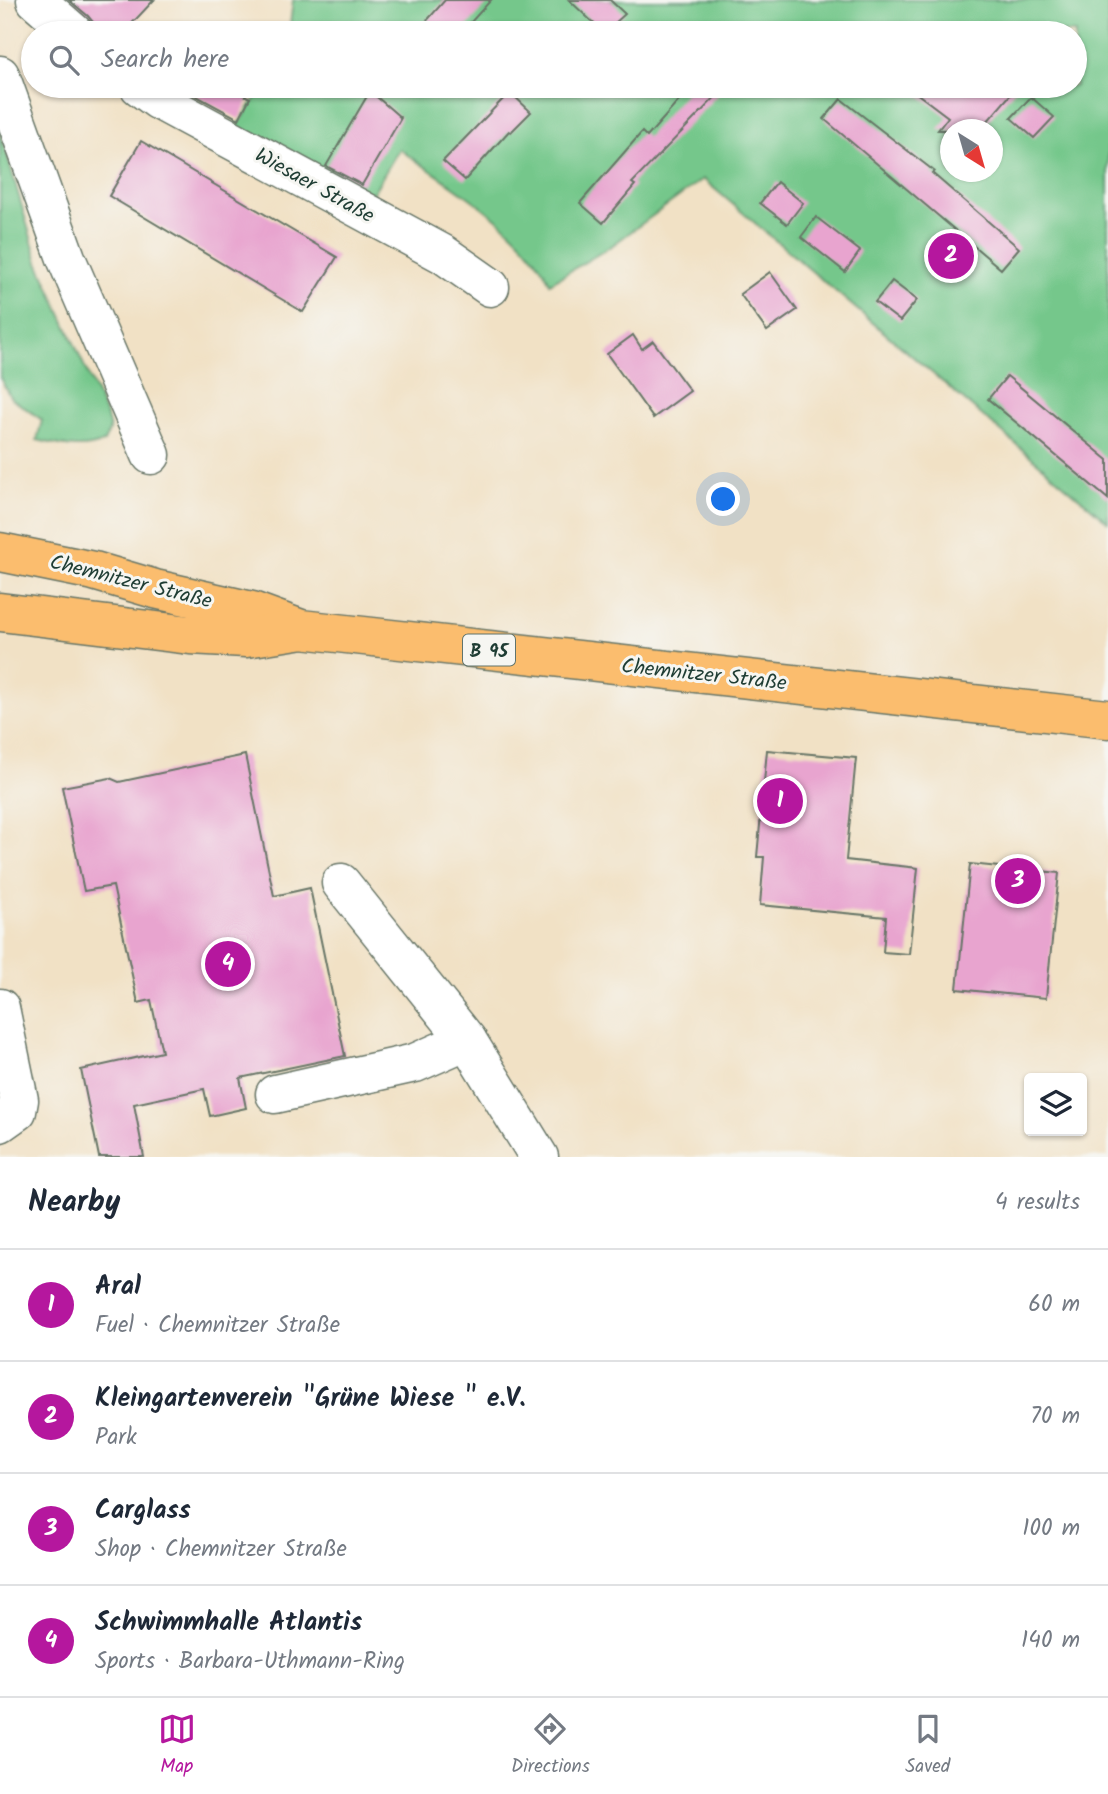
<!DOCTYPE html>
<meta charset="utf-8">
<style>
body{margin:0;font-family:Kalam,sans-serif;background:#f6f6f7;color:#1f2937}
.controls{position:absolute;right:21px;bottom:21px;display:grid;overflow:hidden;border-radius:7px;box-shadow:0 2px 5px #0004}
.controls button{width:63px;height:63px;display:grid;place-items:center;padding:0;border:0;border-bottom:2px solid #e0e1e3;background:#fff;color:#1f2937;font:35px sans-serif}
.compass{position:absolute;left:940px;top:119px;width:63px;height:63px;border-radius:50%;background:#fff;box-shadow:0 2px 5px #0004;rotate:143deg}
.you{position:absolute;left:724px;top:500px;width:24px;height:24px;margin:-18px;border:5px solid #fff;border-radius:50%;background:#1a73e8;box-shadow:0 0 0 10px #1a73e833}
.badge{display:grid;place-items:center;width:46px;height:46px;border-radius:50%;background:#b5179e;color:#fff;font-size:23px;font-weight:700}
.pin{position:absolute;translate:-50% -50%;border:4px solid #fff;box-shadow:0 2px 7px #0006}
.list{margin:0;padding:0;list-style:none}
h2{display:flex;justify-content:space-between;align-items:center;height:91px;margin:0;padding:0 28px;font-size:30px}
h2 small{font-size:23px;font-weight:400;color:#747a83}
.list li{display:grid;grid-template-columns:46px 1fr auto;gap:21px;align-items:center;box-sizing:border-box;height:112px;padding:0 28px;border-top:2px solid #e0e1e3}
.list b{display:block;font-size:26px;white-space:nowrap}
.list p{margin:0;font-size:23px;white-space:nowrap;color:#747a83}
.list em{font-size:23px;font-style:normal;color:#747a83}
.icon{flex:none;width:38px;height:38px;fill:none;stroke:currentColor;stroke-width:2;stroke-linecap:round;stroke-linejoin:round}
.map{position:relative;flex:none;width:1108px;height:1157px;overflow:hidden}
.search{position:absolute;background:#fff;box-shadow:0 2px 5px #0004;left:21px;right:21px;top:21px;height:77px;display:flex;align-items:center;gap:18px;box-sizing:border-box;padding:0 24px;border-radius:38px;color:#747a83;font-size:26px}
.sheet{height:539px;background:#fff}
nav{display:flex;justify-content:space-around;align-items:center;box-sizing:border-box;height:98px;border-top:2px solid #e0e1e3;background:#fff;font-size:19px;color:#747a83}
nav a{display:grid;justify-items:center;gap:4px}
nav .on{color:#b5179e}
.map>svg:first-child{display:block}
.green{fill:#74c78b;stroke:#4a8260;stroke-width:2;fill-rule:evenodd}
.building{fill:#e8a4cf}
.lines{fill:none;stroke-linecap:round;stroke-linejoin:round}
.minor-casing{stroke:#687667;stroke-width:41}
.major-casing{stroke:#687667;stroke-width:41}
.minor{stroke:#fff;stroke-width:38}
.major{stroke:#fbbd6e;stroke-width:38}
.labels{text-anchor:middle;stroke-width:6;stroke-linejoin:round;paint-order:stroke}
.shield{fill:#f6f6f2;stroke:#60746d;stroke-width:2}
.shield-label{font-size:19px;font-weight:bold;fill:#1f3d34}
.street-label{font-size:21px;fill:#1f3d34;stroke:#f6f6f2}
</style>
<div class="map">
<svg width="1108" height="1157" viewBox="0 0 1108 1157">
<rect width="100%" height="100%" fill="#f6f6f2"/>
<filter id="ink" filterUnits="userSpaceOnUse"><feTurbulence type="fractalNoise" baseFrequency=".0143" numOctaves="2"/><feDisplacementMap in="SourceGraphic" scale="14" xChannelSelector="R" yChannelSelector="G"/><feConvolveMatrix kernelMatrix="1 2 1 2 8 2 1 2 1" color-interpolation-filters="sRGB"/></filter>
<filter id="wash" filterUnits="userSpaceOnUse"><feTurbulence type="fractalNoise" baseFrequency=".00686" numOctaves="4" result="noise"/><feDisplacementMap in="SourceGraphic" scale="28" xChannelSelector="R" yChannelSelector="G"/><feGaussianBlur stdDeviation="1.57" result="paint"/><feColorMatrix in="noise" values="0 0 0 0 0 0 0 0 0 0 0 0 0 0 0 0 0 1.4 0 .05"/><feComposite in="paint" operator="in"/></filter>
<g filter="url(#wash)">
<rect width="100%" height="100%" fill="#f1e1c5"/>
<!-- green -->
<g class="green">
<path d="M293,0H1108V522L703,179L610,247L550,283C525,228 449,184 399,149L362,211L235,130L263,86H1075V33H289ZM950,130H992V172H950Z"/>
<path d="M0,131L38,262L107,417L110,429L104,442C81,452 61,445 37,440L42,420L11,398L0,378Z"/>
</g>
<g id="blocks">
<!-- building -->
<g class="building">
<polygon points="69,0 154,0 123,33 102,33 88,16"/>
<polygon points="445,0 491,0 461,33 416,33"/>
<polygon points="569,0 610,0 625,14 604,33"/>
<polygon points="178,86 226,86 250,98 239,119"/>
<polygon points="692,86 726,86 632,183 635,185 603,223 580,203 642,132 647,137"/>
<polygon points="907,86 1018,86 980,130 938,130 948,117"/>
<polygon points="370,91 401,118 362,185 326,166"/>
<polygon points="510,92 531,112 511,132 509,131 465,180 443,161"/>
<polygon points="1031,97 1054,117 1034,138 1011,118"/>
<polygon points="841,99 934,171 932,173 1019,248 1001,269 824,119"/>
<polygon points="141,141 337,257 303,312 109,196"/>
<polygon points="777,182 803,203 787,224 760,203"/>
<polygon points="816,217 860,251 845,272 801,237"/>
<polygon points="770,272 797,310 767,331 740,294"/>
<polygon points="892,281 917,300 900,321 875,302"/>
<polygon points="633,335 642,349 653,341 690,391 653,418 607,354"/>
<polygon points="1007,376 1108,460 1108,499 988,399"/>
<polygon points="767,750 856,758 846,860 918,868 909,954 883,952 886,917 760,905 764,857 757,857"/>
<polygon points="245,755 274,896 310,888 345,1056 240,1078 246,1108 210,1116 204,1089 134,1104 144,1157 99,1157 81,1070 162,1052 151,1000 138,1003 113,886 84,891 62,787 110,778 119,782"/>
<polygon points="970,864 1059,873 1046,998 957,989"/>
</g>
</g>
</g>
<g filter="url(#ink)">
<use href="#blocks" fill-opacity="0" stroke="#687667" stroke-width="2"/>
<g class="lines">
<defs>
<g id="minor">
<polyline points="36,0 74,33"/>
<polyline points="0,75 66,258 151,455"/>
<polyline points="139,86 158,100 443,254 490,287"/>
<polyline points="341,883 467,1040 539,1157"/>
<polyline points="0,1008 19,1100 17,1111 0,1123"/>
<polyline points="275,1094 415,1063 467,1040"/>
</g>
<g id="major">
<polyline points="0,552 94,571 155,589 252,611 301,629 1108,719"/>
<polyline points="0,612 190,635 246,638 297,630"/>
</g>
</defs>
<!-- minor casing -->
<use href="#minor" class="minor-casing"/>
<!-- major casing -->
<use href="#major" class="major-casing"/>
<!-- minor -->
<use href="#minor" class="minor"/>
<!-- major -->
<use href="#major" class="major"/>
</g>
</g>
<g class="labels">
<!-- shield labels -->
<rect class="shield" x="463" y="634.5" width="52" height="31" rx="5"/>
<g class="shield-label">
<text x="489" y="657">B 95</text>
</g>
<!-- street labels -->
<g class="street-label">
<text transform="translate(315 185) rotate(29)" y="7">Wiesaer Straße</text>
<text transform="translate(131 581) rotate(14)" y="7">Chemnitzer Straße</text>
<text transform="translate(704 674) rotate(6)" y="7">Chemnitzer Straße</text>
</g>
</g>
</svg>
<div class="controls">
<button><svg class="icon" aria-label="layers" viewBox="0 0 24 24"><path d="M12 4l9 5-9 5-9-5zM3 14l9 5 9-5"/></svg></button>
</div>
<svg class="compass" viewBox="-18 -18 36 36"><path d="M0-13l5 13h-10z" fill="#e53935"/><path d="M0 13l5-13h-10z" fill="#747a83"/></svg>
<div class="you"></div>
<div class="pin badge" style="left:780px;top:801px">1</div>
<div class="pin badge" style="left:951px;top:256px">2</div>
<div class="pin badge" style="left:1018px;top:881px">3</div>
<div class="pin badge" style="left:228px;top:964px">4</div>
<div class="search"><svg class="icon" aria-label="search" viewBox="0 0 24 24"><circle cx="10" cy="10" r="6"/><path d="M15 15l6 6"/></svg>Search here</div>
</div>
<section class="sheet">
<h2>Nearby<small>4 results</small></h2>
<ul class="list">
<li><span class="badge">1</span><div><b>Aral</b><p>Fuel · Chemnitzer Straße</p></div><em>60 m</em></li>
<li><span class="badge">2</span><div><b>Kleingartenverein &quot;Grüne Wiese &quot; e.V.</b><p>Park</p></div><em>70 m</em></li>
<li><span class="badge">3</span><div><b>Carglass</b><p>Shop · Chemnitzer Straße</p></div><em>100 m</em></li>
<li><span class="badge">4</span><div><b>Schwimmhalle Atlantis</b><p>Sports · Barbara-Uthmann-Ring</p></div><em>140 m</em></li>
</ul>
</section>
<nav>
<a class="on"><svg class="icon" aria-label="map" viewBox="0 0 24 24"><path d="M3 6l6-2 6 2 6-2v14l-6 2-6-2-6 2zM9 4v14M15 6v14"/></svg>Map</a>
<a><svg class="icon" aria-label="directions" viewBox="0 0 24 24"><path d="M12 3l9 9-9 9-9-9zM9 14v-3h6M13 9l2 2-2 2"/></svg>Directions</a>
<a><svg class="icon" aria-label="saved" viewBox="0 0 24 24"><path d="M7 4h10v16l-5-4-5 4z"/></svg>Saved</a>
</nav>
